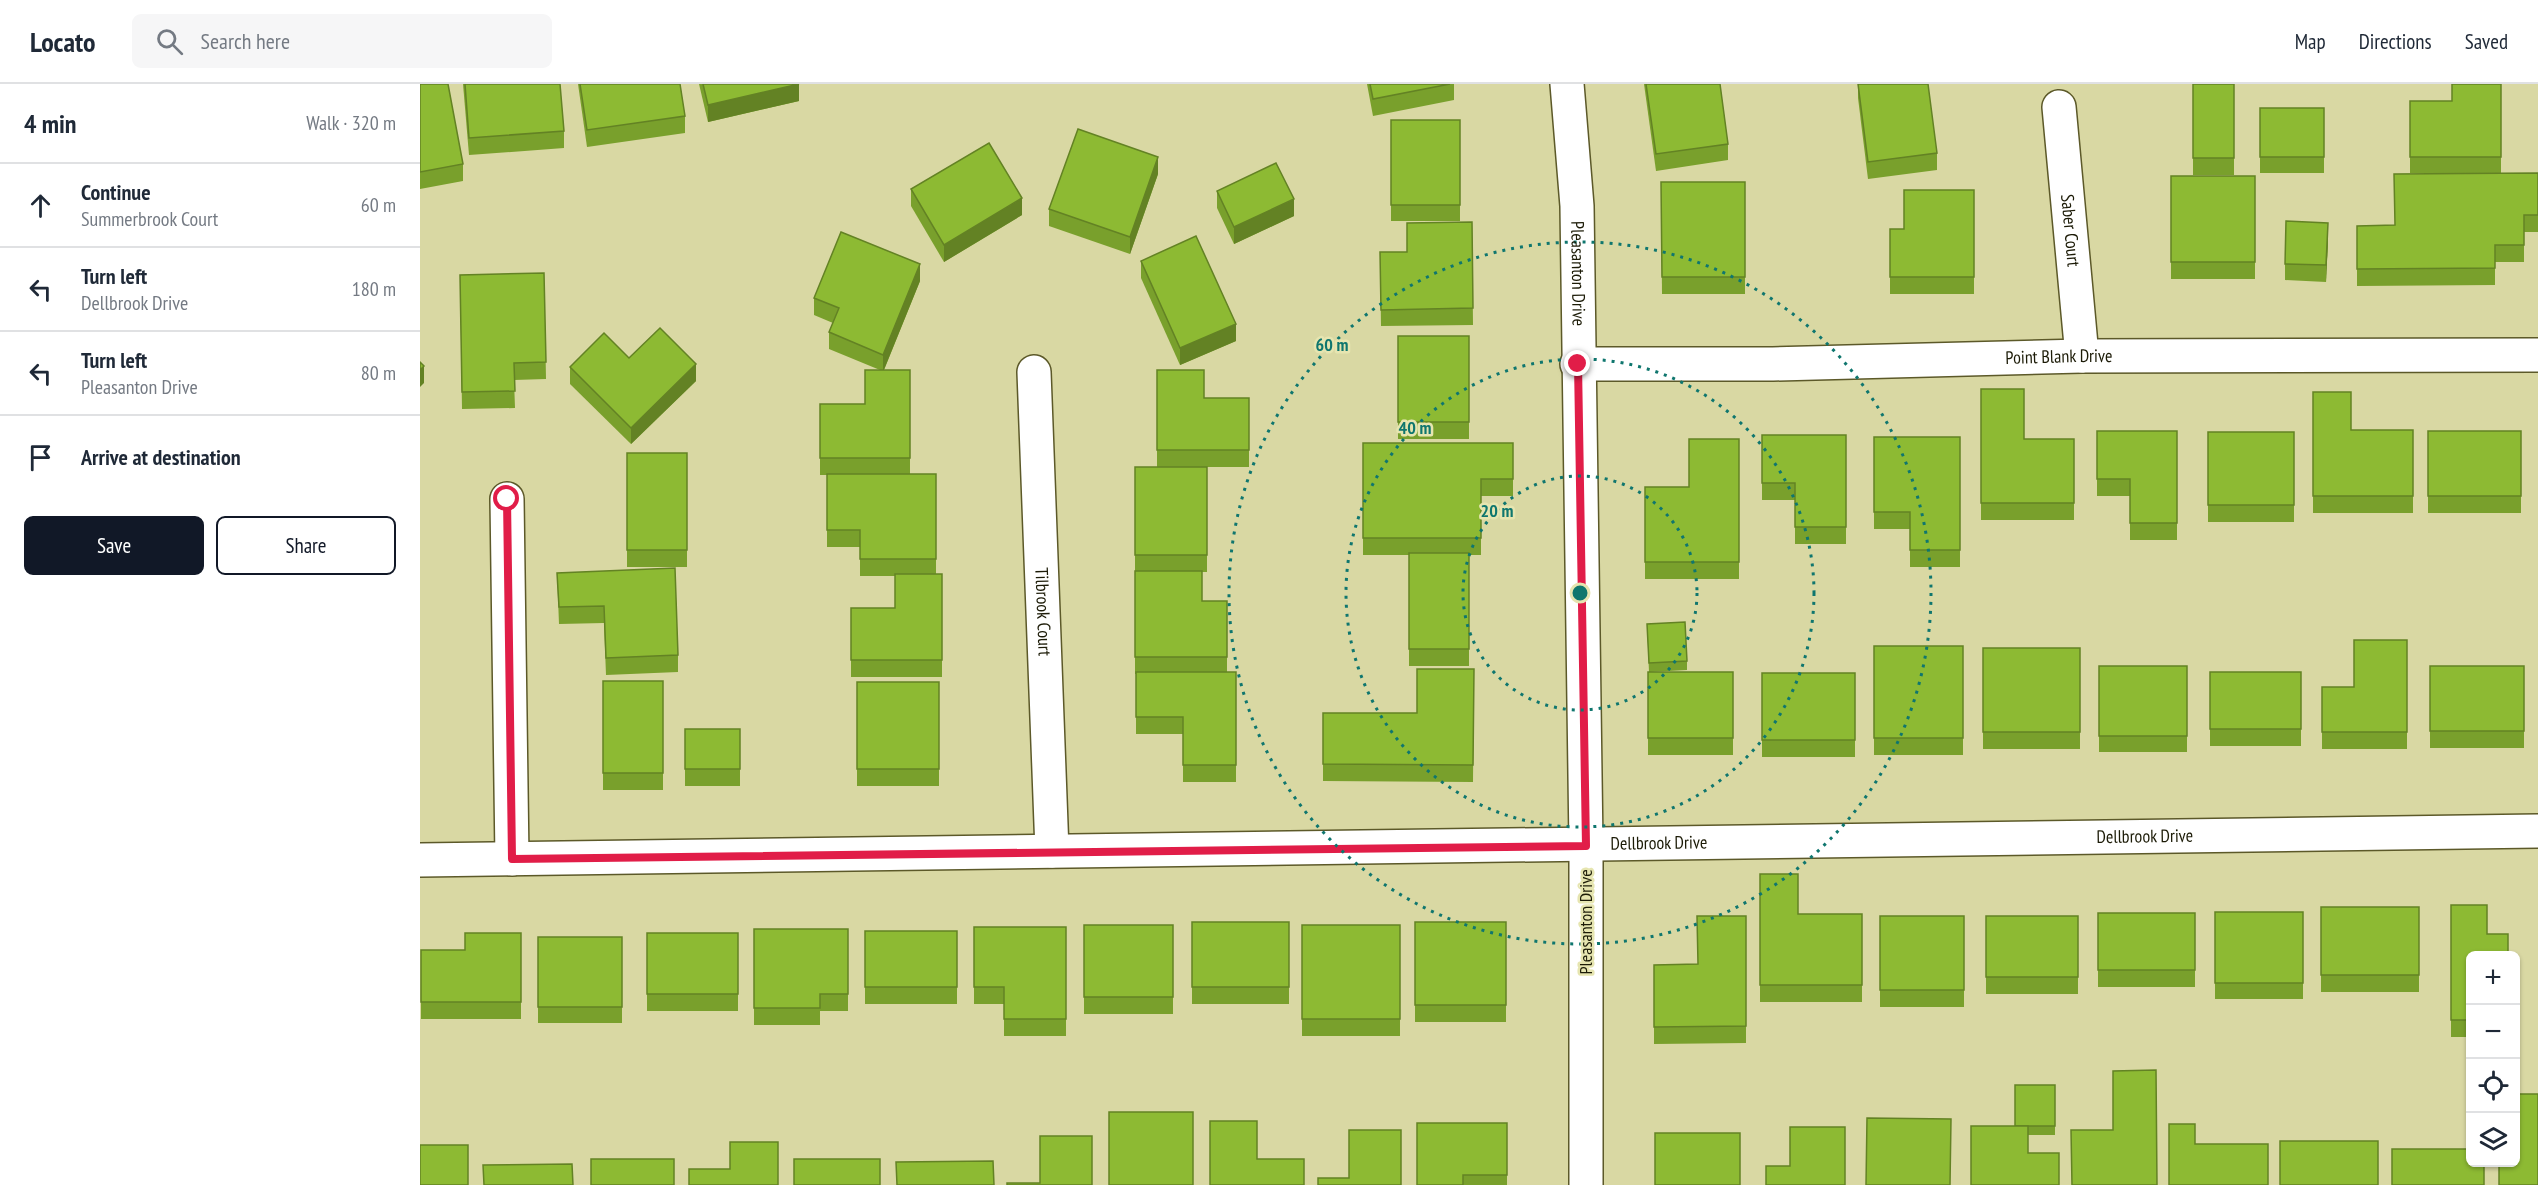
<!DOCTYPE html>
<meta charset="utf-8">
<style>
body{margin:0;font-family:"PT Sans Narrow",sans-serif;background:#f6f6f7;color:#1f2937}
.controls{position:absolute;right:18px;bottom:18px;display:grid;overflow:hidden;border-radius:9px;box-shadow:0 2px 4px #0004}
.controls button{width:54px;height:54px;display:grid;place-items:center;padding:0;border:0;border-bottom:2px solid #e0e1e3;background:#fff;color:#1f2937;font:30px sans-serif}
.stop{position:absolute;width:18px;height:18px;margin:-14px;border:4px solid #e11d48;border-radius:50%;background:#fff}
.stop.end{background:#e11d48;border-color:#fff;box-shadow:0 2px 6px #0008}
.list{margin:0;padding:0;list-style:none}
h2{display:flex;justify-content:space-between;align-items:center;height:78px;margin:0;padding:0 24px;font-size:26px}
h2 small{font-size:20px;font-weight:400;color:#747a83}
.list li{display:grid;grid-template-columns:39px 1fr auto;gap:18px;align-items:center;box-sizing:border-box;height:84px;padding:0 24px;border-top:2px solid #e0e1e3}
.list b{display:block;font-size:22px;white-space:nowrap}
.list p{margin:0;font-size:20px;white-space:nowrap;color:#747a83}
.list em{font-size:20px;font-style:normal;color:#747a83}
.actions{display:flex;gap:12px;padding:18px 24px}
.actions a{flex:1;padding:14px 0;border:2px solid #111827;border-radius:9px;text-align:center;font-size:21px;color:#111827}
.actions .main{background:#111827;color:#fff}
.icon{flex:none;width:33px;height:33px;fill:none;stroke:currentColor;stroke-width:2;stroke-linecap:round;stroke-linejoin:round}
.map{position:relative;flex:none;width:2118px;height:1101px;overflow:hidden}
header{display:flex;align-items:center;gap:36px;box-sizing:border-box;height:84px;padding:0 30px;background:#fff;border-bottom:2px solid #e0e1e3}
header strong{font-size:28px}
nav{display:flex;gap:33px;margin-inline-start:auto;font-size:21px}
.search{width:420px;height:54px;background:#f6f6f7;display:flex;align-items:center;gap:15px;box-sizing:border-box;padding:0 21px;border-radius:9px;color:#747a83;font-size:22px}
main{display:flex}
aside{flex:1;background:#fff}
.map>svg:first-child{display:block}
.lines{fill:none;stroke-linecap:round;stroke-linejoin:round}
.minor-casing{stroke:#5c5929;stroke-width:36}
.minor{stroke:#fff;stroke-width:33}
.wall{fill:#79a02c}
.shaded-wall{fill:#638224}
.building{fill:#8dba33;stroke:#638224;stroke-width:1.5}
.route{stroke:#e11d48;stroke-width:8}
.ring{fill:none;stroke:#0f766e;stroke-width:3;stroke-dasharray:3 6}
.labels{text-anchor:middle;stroke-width:5;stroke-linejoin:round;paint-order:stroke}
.street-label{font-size:18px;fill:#1c1b07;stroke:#e6e5b0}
.centre{fill:#0f766e;stroke:#e6e5b0;stroke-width:3}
.ring-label{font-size:18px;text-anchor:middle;font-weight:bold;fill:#0f766e;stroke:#e6e5b0;stroke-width:5;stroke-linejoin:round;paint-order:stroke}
</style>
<header>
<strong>Locato</strong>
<div class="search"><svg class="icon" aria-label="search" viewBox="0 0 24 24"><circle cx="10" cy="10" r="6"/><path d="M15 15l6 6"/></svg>Search here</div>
<nav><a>Map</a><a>Directions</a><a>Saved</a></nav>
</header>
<main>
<aside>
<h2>4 min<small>Walk · 320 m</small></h2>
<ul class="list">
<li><svg class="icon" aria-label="ahead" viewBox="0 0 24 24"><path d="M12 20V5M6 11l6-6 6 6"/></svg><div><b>Continue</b><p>Summerbrook Court</p></div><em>60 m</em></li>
<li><svg class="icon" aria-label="left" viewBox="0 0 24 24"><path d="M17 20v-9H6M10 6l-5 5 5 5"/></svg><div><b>Turn left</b><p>Dellbrook Drive</p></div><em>180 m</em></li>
<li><svg class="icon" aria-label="left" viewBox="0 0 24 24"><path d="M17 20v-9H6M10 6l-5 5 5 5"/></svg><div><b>Turn left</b><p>Pleasanton Drive</p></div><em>80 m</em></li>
<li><svg class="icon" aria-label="arrive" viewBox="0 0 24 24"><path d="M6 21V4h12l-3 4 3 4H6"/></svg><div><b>Arrive at destination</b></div></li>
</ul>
<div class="actions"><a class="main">Save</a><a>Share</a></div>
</aside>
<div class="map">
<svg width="2118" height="1101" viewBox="0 0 2118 1101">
<rect width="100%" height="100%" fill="#d9d8a3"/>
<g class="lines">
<defs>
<g id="minor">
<path id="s1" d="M1147,0L1157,122L1166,762V1101"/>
<path id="s2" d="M1639,23L1662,272"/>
<path id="s3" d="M1157,280H1353L1662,272L2118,271"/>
<path id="s4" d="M614,288L632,767"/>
<polyline points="87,415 92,775"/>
<path id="s5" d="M0,776L2118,747"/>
</g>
</defs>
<!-- minor casing -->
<use href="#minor" class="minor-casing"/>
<!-- minor -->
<use href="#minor" class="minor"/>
</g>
<!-- wall -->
<g class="wall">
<polygon points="0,0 43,80 43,97 0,105"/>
<polygon points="43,0 140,0 144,47 144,64 49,71"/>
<polygon points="158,0 260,0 265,32 265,49 167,63"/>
<polygon points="279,0 379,0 379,17 288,38"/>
<polygon points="947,0 1034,0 1034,16 953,32"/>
<polygon points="1224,0 1300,0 1308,60 1308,76 1236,87"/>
<polygon points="1438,0 1517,69 1517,86 1448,95 1438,14"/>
<rect x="1773" y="0" width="41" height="91"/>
<polygon points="2081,0 2081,89 2118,89 2118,148 2104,148 2104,178 2075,178 2075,201 1937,202 1937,142 1975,141 2048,89 1990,89 1990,17 2032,17"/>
<rect x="1840" y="24" width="64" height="65"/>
<rect x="971" y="36" width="69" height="101"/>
<polygon points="738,90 710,170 629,142 629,125"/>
<rect x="1751" y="92" width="84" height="103"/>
<polygon points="1241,98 1325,98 1325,210 1242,210"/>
<polygon points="491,105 602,131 524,178 491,122"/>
<polygon points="1554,106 1554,210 1470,210 1470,145 1484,145"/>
<polygon points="797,107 874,132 814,160 797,124"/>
<polygon points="1052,138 1053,241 961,242 960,168 987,168"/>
<polygon points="1908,156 1906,198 1865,196 1865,180"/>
<polygon points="721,177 816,257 760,281 721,194"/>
<polygon points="124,189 126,295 94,296 95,324 42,325 40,191"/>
<polygon points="500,197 464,286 490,286 490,390 516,390 516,490 522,490 522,593 431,593 431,524 475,524 475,492 440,492 440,463 407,463 407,391 400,391 400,320 445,320 460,286 409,265 409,248 413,239 394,231 394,214"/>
<rect x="978" y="252" width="71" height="103"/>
<polygon points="209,274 276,297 211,360 150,300 150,283"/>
<polygon points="737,286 784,314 829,314 829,383 787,383 787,488 782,488 782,517 807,517 807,588 816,588 816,698 763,698 763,650 716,650 716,590 715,590 715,383 737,383"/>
<polygon points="1561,305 1604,355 1654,355 1654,436 1561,436"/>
<polygon points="1893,308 1931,346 1993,346 1993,429 1893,429"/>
<polygon points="1677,347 1757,347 1757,456 1710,456 1710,412 1677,412"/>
<rect x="2008" y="347" width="93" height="82"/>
<rect x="1788" y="348" width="86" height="90"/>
<polygon points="1342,351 1426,351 1426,460 1375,460 1375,416 1342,416"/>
<polygon points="1454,353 1540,353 1540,483 1490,483 1490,445 1454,445"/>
<polygon points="1319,355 1319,495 1225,495 1225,403 1269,403"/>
<polygon points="943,359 1093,359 1093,412 1061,412 1061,471 1049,471 1049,582 989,582 989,471 943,471"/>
<rect x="207" y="369" width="60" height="114"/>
<polygon points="137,489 258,571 258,588 186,591 184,539 139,540"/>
<polygon points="1227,540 1267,577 1267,586 1230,588 1313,588 1313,671 1228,671 1228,588 1229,588"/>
<polygon points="1987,556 1987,665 1902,665 1902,603 1934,603"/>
<rect x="1454" y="562" width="89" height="109"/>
<rect x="1563" y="564" width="97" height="101"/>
<rect x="1679" y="582" width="88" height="86"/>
<rect x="2010" y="582" width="94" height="82"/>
<polygon points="1054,585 1053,698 903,697 903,629 997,629"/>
<rect x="1790" y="588" width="91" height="74"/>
<rect x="1342" y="589" width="93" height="84"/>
<rect x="183" y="597" width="60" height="109"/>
<rect x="437" y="598" width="82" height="104"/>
<rect x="265" y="645" width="55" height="57"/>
<polygon points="1340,790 1378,830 1442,830 1442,918 1340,918"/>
<polygon points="2031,821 2067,850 2050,872 2050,953 2031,953"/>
<rect x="1901" y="823" width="98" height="85"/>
<rect x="1795" y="828" width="88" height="87"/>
<rect x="1678" y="829" width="97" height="74"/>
<polygon points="1326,832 1326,959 1234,960 1234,881 1278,880"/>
<rect x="1460" y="832" width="84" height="91"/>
<rect x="1566" y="832" width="92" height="78"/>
<rect x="772" y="838" width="97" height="82"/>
<rect x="995" y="838" width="91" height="100"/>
<rect x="664" y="841" width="89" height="89"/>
<rect x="882" y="841" width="98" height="111"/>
<polygon points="554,843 646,843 646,952 584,952 584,920 554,920"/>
<polygon points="334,845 428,845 428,927 400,927 400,941 334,941"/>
<rect x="445" y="847" width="92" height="73"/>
<polygon points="101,849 101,935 1,935 1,866 45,866"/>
<rect x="227" y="849" width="91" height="78"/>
<rect x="118" y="853" width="84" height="86"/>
<polygon points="1635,1001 1635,1051 1608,1051 1551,1101 1595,1042"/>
<polygon points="1087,1039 1087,1101 997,1101"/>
</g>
<!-- shaded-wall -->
<g class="shaded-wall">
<polygon points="379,0 379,17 288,38 288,21"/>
<polygon points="738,73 738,90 710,170 710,153"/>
<polygon points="602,114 602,131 524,178 524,161"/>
<polygon points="874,115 874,132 814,160 814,143"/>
<polygon points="1908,139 1908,156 1906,198 1906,181"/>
<polygon points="500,180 500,197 463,288 463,271"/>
<polygon points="816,240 816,257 760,281 760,264"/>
<polygon points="276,280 276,297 211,360 211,344"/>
<polygon points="4,282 4,299 0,303 0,286"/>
</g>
<!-- building -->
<g class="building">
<polygon points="0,0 28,0 43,80 0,88"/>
<polygon points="45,0 140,0 144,47 49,54"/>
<polygon points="160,0 260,0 265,32 167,46"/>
<polygon points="283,0 379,0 288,21"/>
<polygon points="950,0 1030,0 953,15"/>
<polygon points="1226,0 1300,0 1308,60 1236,70"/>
<polygon points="1438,0 1508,0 1517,69 1448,78"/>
<rect x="1773" y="0" width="41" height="74"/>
<polygon points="2032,0 2081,0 2081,73 1990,73 1990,17 2032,17"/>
<rect x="1840" y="24" width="64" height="49"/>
<rect x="971" y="36" width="69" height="85"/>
<polygon points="658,45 738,73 710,153 629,125"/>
<polygon points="569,59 602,114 524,161 491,105"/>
<polygon points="856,79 874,115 814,143 797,107"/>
<polygon points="2118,89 2118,131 2104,131 2104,161 2075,161 2075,184 1937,185 1937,142 1975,141 1974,90"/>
<rect x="1751" y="92" width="84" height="86"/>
<polygon points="1241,98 1325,98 1325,193 1242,193"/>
<polygon points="1484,106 1554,106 1554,193 1470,193 1470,145 1484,145"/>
<polygon points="1866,137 1908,139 1906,181 1865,180"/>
<polygon points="1052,138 1053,224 961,226 960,168 987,168 987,139"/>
<polygon points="421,148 500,180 463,271 409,248 419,224 394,214"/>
<polygon points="776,152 816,240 760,264 721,177"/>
<polygon points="124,189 126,278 94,279 95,307 42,308 40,191"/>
<polygon points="240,244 276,280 211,344 150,283 184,249 209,274"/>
<rect x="978" y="252" width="71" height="86"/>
<polygon points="0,278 4,282 0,286"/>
<polygon points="445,286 490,286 490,374 400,374 400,320 445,320"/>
<polygon points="737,286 784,286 784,314 829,314 829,366 737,366"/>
<polygon points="1561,305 1604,305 1604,355 1654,355 1654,419 1561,419"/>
<polygon points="1893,308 1931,308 1931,346 1993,346 1993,412 1893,412"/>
<polygon points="1677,347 1757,347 1757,439 1710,439 1710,395 1677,395"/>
<rect x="2008" y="347" width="93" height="65"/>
<rect x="1788" y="348" width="86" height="73"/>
<polygon points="1342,351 1426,351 1426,443 1375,443 1375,399 1342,399"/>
<polygon points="1454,353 1540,353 1540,466 1490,466 1490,428 1454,428"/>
<polygon points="1269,355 1319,355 1319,478 1225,478 1225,403 1269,403"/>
<polygon points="943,359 1093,359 1093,395 1061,395 1061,454 943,454"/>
<rect x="207" y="369" width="60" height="97"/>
<rect x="715" y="383" width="72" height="88"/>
<polygon points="407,390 516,390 516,475 440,475 440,446 407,446"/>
<rect x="989" y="469" width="60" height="96"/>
<polygon points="255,484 258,571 186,574 184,522 139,523 137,489"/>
<polygon points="715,487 782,487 782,517 807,517 807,573 715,573"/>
<polygon points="475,490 522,490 522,576 431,576 431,524 475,524"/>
<polygon points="1265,538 1267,577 1229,579 1227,540"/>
<polygon points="1934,556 1987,556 1987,648 1902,648 1902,603 1934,603"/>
<rect x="1454" y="562" width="89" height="92"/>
<rect x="1563" y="564" width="97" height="84"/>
<rect x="1679" y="582" width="88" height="70"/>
<rect x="2010" y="582" width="94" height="65"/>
<polygon points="997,585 1054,585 1053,681 903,680 903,629 997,629"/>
<polygon points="716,588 816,588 816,681 763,681 763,633 716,633"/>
<rect x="1228" y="588" width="85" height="66"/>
<rect x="1790" y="588" width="91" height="57"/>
<rect x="1342" y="589" width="93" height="67"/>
<rect x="183" y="597" width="60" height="92"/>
<rect x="437" y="598" width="82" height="87"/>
<rect x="265" y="645" width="55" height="40"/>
<polygon points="1340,790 1378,790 1378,830 1442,830 1442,901 1340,901"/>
<polygon points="2031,821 2067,821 2067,850 2088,850 2088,872 2050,872 2050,936 2031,936"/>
<rect x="1901" y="823" width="98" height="68"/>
<rect x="1795" y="828" width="88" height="71"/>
<rect x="1678" y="829" width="97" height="57"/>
<polygon points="1277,832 1326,832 1326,942 1234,943 1234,881 1278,880"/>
<rect x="1460" y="832" width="84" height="74"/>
<rect x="1566" y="832" width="92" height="61"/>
<rect x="772" y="838" width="97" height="65"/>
<rect x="995" y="838" width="91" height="83"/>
<rect x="664" y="841" width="89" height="72"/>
<rect x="882" y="841" width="98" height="94"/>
<polygon points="554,843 646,843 646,935 584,935 584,903 554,903"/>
<polygon points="334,845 428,845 428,910 400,910 400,924 334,924"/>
<rect x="445" y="847" width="92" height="56"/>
<polygon points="45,849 101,849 101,918 1,918 1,866 45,866"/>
<rect x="227" y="849" width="91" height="61"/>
<rect x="118" y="853" width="84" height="70"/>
<polygon points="1736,986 1737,1101 1652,1101 1651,1046 1693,1046 1693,987"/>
<rect x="1595" y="1001" width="40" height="41"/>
<polygon points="2096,1010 2118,1010 2118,1101 2079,1101 2079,1078 2096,1078"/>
<rect x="689" y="1028" width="84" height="73"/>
<polygon points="1447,1034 1531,1035 1530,1101 1446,1101"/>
<polygon points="790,1037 837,1037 837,1075 884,1075 884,1101 790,1101"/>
<polygon points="997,1039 1087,1039 1087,1091 1043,1091 1043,1101 997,1101"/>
<polygon points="1749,1040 1775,1040 1775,1060 1848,1060 1848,1101 1749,1101"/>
<polygon points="1551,1042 1608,1042 1608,1069 1639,1069 1639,1101 1551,1101"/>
<polygon points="1370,1043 1425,1043 1425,1101 1346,1101 1346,1082 1370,1082"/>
<polygon points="929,1046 981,1046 981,1101 898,1101 898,1094 929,1094"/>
<rect x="1235" y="1049" width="85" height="52"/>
<polygon points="620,1052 672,1052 672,1101 587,1101 587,1099 620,1099"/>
<rect x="1860" y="1057" width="98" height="44"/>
<polygon points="310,1058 358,1058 358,1101 269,1101 269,1085 310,1085"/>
<rect x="0" y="1061" width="48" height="40"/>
<polygon points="1972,1065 2050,1065 2050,1078 2064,1078 2064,1101 1972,1101"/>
<rect x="171" y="1075" width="83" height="26"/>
<rect x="374" y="1075" width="86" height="26"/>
<polygon points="573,1077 574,1101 477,1101 476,1078"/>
<polygon points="152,1080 153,1101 64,1101 63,1081"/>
</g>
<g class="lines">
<!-- route -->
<polyline class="route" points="87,415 92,775 1166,762 1158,280"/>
</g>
<!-- distance rings -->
<g class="ring">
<circle cx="1160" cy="509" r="117"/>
<circle cx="1160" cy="509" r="234"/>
<circle cx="1160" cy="509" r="351"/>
</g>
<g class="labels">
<!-- street labels -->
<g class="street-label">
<text dy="6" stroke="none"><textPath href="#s2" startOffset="124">Saber Court</textPath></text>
<text dy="6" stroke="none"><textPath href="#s1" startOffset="190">Pleasanton Drive</textPath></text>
<text dy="6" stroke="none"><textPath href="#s3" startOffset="482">Point Blank Drive</textPath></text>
<text dy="6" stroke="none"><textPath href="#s4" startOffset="240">Tilbrook Court</textPath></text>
<text dy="6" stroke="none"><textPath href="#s5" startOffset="1725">Dellbrook Drive</textPath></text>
<text dy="6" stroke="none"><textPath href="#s5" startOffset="1239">Dellbrook Drive</textPath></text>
<text transform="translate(1166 838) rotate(-90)" y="6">Pleasanton Drive</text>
</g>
</g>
<circle cx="1160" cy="509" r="9" class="centre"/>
<g class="ring-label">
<text x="912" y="267">60 m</text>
<text x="995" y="350">40 m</text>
<text x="1077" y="433">20 m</text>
</g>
</svg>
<div class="controls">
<button>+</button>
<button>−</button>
<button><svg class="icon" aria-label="locate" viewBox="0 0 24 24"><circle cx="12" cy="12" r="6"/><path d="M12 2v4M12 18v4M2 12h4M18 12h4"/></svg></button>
<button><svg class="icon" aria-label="layers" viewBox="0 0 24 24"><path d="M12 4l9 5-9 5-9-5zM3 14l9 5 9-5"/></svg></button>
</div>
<div class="stop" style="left:87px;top:415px"></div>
<div class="stop end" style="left:1158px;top:280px"></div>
</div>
</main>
